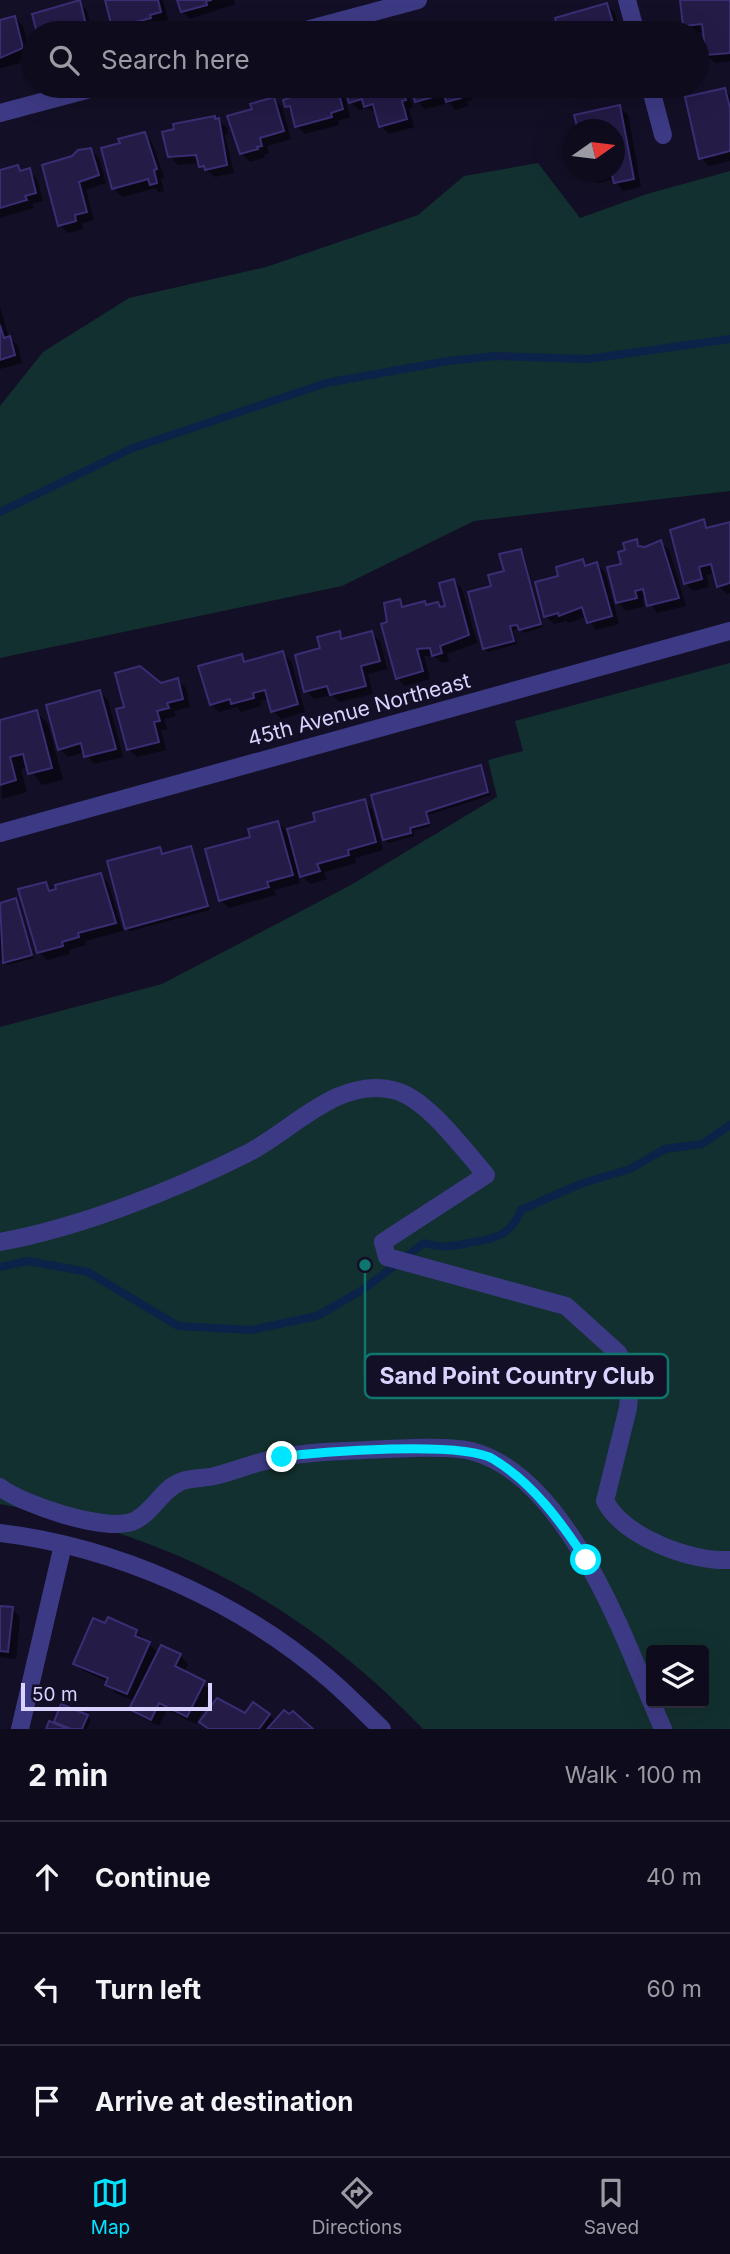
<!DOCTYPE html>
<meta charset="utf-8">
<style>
body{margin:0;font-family:Inter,sans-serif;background:#171425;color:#f1f3f6}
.controls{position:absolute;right:21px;bottom:21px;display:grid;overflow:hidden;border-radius:7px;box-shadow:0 7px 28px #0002}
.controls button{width:63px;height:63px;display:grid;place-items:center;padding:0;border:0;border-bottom:2px solid #2e2b3b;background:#0e0b1c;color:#f1f3f6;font:35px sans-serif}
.compass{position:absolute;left:562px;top:119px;width:63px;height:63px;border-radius:50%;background:#0e0b1c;box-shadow:0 7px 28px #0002;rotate:76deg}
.scale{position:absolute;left:21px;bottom:18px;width:191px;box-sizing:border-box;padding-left:7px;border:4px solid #d9d4ff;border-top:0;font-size:19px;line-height:24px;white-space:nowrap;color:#d9d4ff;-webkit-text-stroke:5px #130f26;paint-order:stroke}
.stop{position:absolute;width:21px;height:21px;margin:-16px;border:5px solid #00e5ff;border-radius:50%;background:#fff}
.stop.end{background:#00e5ff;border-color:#fff;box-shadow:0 2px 7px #0008}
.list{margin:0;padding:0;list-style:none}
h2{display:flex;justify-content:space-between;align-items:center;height:91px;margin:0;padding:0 28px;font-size:30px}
h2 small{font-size:23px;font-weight:400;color:#9b9ba3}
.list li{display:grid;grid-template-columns:46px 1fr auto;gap:21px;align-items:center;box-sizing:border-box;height:112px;padding:0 28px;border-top:2px solid #2e2b3b}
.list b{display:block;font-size:26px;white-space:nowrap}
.list em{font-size:23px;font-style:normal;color:#9b9ba3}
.icon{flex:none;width:38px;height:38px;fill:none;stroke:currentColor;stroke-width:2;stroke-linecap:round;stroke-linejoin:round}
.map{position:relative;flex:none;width:730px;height:1729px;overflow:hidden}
.search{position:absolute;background:#0e0b1c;box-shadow:0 7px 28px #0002;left:21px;right:21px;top:21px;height:77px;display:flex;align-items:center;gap:18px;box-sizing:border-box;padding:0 24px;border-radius:38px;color:#9b9ba3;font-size:26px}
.sheet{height:427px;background:#0e0b1c}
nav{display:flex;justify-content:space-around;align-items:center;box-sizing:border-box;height:98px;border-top:2px solid #2e2b3b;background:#0e0b1c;font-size:19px;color:#9b9ba3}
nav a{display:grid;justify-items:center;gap:4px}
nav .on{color:#00e5ff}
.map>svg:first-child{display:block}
.green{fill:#12302f;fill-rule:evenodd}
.shadow{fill:#0007}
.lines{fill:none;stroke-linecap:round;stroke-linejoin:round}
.stream{stroke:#0c2248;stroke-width:8}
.building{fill:#241b47;stroke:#3b2d73;stroke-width:2}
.minor{stroke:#3d3a85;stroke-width:18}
.route{stroke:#00e5ff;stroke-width:9}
.labels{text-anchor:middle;stroke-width:5;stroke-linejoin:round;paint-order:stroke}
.street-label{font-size:21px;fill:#d9d4ff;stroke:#130f26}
.leader{fill:none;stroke:#0f766e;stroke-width:2.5}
.callout-dot{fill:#0f766e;stroke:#130f26;stroke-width:2.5}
.callout{fill:#130f26;stroke:#0f766e;stroke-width:2.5}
.callout-label{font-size:23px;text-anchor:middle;font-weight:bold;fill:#d9d4ff}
</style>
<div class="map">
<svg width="730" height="1729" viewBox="0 0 730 1729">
<rect width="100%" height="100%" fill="#130f26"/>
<!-- green -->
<g class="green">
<polygon points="538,163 580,218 647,194 730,171 730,491 474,521 342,586 0,658 0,406 43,352 129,298 266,267 418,215 464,176"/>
<path d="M730,663V1729H423C303,1604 171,1534 0,1504V1027L162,984L349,886L497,797L488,760L523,751L515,721ZM651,1650H704V1703H651Z"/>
</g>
<!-- shadow -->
<g class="shadow">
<polygon points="107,0 163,0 168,20 120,33 113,27"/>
<polygon points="179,0 234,0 235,4 190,19 182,11"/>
<polygon points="682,0 730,0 730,61 715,63 707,55 704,32 692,33 684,25"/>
<polygon points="79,2 87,11 93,33 39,33 34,15"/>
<polygon points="607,5 615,13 620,33 535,33 559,26"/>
<polygon points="15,18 23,26 31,56 20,59 21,63 0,68 0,22"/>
<polygon points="325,86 328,89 336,87 344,95 350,117 338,121 339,125 305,134 297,126 285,100"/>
<polygon points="346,86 403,86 412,103 413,108 409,109 414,127 389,134 381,126 377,113 368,108 359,110 351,102"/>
<polygon points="413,86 468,86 472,100 467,101 468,106 456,110 449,103 425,109 417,101"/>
<polygon points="509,86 529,86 530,90 517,94"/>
<polygon points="725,90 730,95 730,161 709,166 701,158"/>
<polygon points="274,99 282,107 291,139 267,146 269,153 264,155 265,157 250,162 241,153 254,111"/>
<polygon points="619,107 628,115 641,187 623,191 614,179 598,183 589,172 614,172"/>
<polygon points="214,118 227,128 228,134 225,135 234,173 215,177 199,163 178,165 170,156"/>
<polygon points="144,134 152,142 164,177 161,179 164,191 159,192 155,188 122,197 114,188"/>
<polygon points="91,150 99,158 106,183 86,190 94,220 82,223 83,229 68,233 60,225 73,158"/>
<polygon points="17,167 22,172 29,170 37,179 43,201 32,204 34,208 0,218 0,172"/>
<polygon points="0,307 9,338 18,346 22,363 0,369"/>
<polygon points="703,521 711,529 730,525 730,593 727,594 718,586 715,573 706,575 709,587 693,591 685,583"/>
<polygon points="636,541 643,549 661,542 669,550 686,606 657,613 647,598 642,599 644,606 626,611 618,602 623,565 627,552"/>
<polygon points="520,551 524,554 543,627 524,633 520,628 513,630 517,644 488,652 484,648 494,587"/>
<polygon points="583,561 588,567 597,564 605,572 619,624 596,630 587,616 569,623 566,621 554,624 545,616"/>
<polygon points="454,581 462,589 477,643 447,654 449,661 442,663 434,656 424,656 430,679 405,686 397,678 389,624 399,601 406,608 424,603 428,607 438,604 443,608 447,607"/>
<polygon points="339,633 345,639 371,633 380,641 387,669 368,674 373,694 339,702 332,695 314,699 306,691"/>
<polygon points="283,653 291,661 305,712 281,719 273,711 269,699 260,701 261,706 241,712 237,707 219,712 211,704 241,656 248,663"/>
<polygon points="177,680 186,688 190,707 174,711 176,716 164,719 167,729 161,730 166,750 137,757 128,749 126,709 161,685"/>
<polygon points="100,692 108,700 123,757 94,764 85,752 68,757 60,749"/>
<polygon points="36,712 48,724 63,780 42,785 28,767 21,769 27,792 2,799 0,722"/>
<polygon points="481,767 491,795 428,815 431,826 413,831 414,836 389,843 385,840"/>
<polygon points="364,801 372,809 383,850 355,858 356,863 324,872 327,879 310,884 297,871 300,883 274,890 276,895 229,908 220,900 252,838 278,823 291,835"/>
<polygon points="191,848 210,910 130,931 126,928 159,849 164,855"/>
<polygon points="100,875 108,883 123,931 85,941 86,945 69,950 70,954 47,960 39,952 45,884 54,892"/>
<polygon points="16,900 34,958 8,965 3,959 0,960 0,904"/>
<polygon points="0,1607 12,1609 20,1617 16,1659 0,1657"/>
<polygon points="136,1631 159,1654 180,1655 188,1664 184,1672 212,1691 196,1724 167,1710 159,1726 139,1716 131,1708 135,1701 115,1693 108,1682 84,1671 75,1663"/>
<polygon points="62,1706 87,1716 91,1720 87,1729 48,1729 54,1725"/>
<polygon points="269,1715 276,1722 309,1729 209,1729 202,1722"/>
</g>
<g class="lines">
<!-- stream -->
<g class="stream">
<polyline points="0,512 133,448 326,383 448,361 496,356 588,359 730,339"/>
<path d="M0,1267L28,1261L88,1272L178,1326L251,1330L317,1316L364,1289L424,1243C442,1248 450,1247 468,1243C493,1239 510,1237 521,1210L580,1184L630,1169L665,1149L702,1144L730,1125"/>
</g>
</g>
<!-- building -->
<g class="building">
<polygon points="80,0 87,29 70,33 37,33 32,14"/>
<polygon points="105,0 158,0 161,12 150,15 151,18 112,28"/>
<polygon points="177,0 212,0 206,1 207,5 181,12"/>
<polygon points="680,0 730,0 730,53 706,55 702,24 683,26"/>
<polygon points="607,3 616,33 533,33 557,25 555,18"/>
<polygon points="15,16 23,48 0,58 0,20"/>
<polygon points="325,86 337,86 343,109 331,113 332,117 295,127 290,106 285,107 283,100 308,91 307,88"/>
<polygon points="344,86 399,86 401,94 404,93 406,100 402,101 407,119 379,127 373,104 364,107 362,99 349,103"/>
<polygon points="411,86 463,86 465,92 460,93 461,98 446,102 444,94 415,102"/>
<polygon points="725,88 730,108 730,151 699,159 685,97"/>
<polygon points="274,97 284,131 260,138 262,146 257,147 258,149 240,154 227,116 252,109 250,104"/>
<polygon points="620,105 634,179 614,183 611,172 614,172 614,130 578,130 574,115"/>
<polygon points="215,116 215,119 219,118 227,165 205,170 204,166 199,167 196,155 168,157 162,132 174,129 173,124"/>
<polygon points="145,132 157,169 154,170 157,183 150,185 148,179 112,189 101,148 120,143 118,139"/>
<polygon points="91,148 99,175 79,182 87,212 75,215 76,221 58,226 42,165 72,156 78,150"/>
<polygon points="18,165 20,171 30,168 36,193 25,196 27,200 0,208 0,170"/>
<polygon points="0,325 4,338 10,336 15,355 0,360"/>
<polygon points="704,519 706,528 730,522 730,583 717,587 711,564 699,567 702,579 684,584 670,530"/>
<polygon points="637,539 638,546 645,547 661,540 679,598 647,606 643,589 635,591 637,598 616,603 607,567 621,564 618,552 625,550 623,543"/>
<polygon points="521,549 541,624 519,630 517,625 510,626 514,641 483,649 468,592 491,586 488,575 504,571 499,554"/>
<polygon points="583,559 585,566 597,562 612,616 587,623 582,607 559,616 558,613 544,617 535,582 558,576 556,567"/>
<polygon points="454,579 469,635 440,646 442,653 432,656 430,648 417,649 423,671 396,679 381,624 387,622 384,603 400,599 402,607 425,601 426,605 438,602 440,607 445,606 439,583"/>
<polygon points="340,631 341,639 372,631 380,661 361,666 366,686 330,695 327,686 304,692 295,655 320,648 317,637"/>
<polygon points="283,651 298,704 271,712 265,690 253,693 254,698 231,704 230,699 210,705 198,666 242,654 244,662"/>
<polygon points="140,666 161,683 178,678 183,699 167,703 169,708 157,711 160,721 154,722 159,742 127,750 116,709 124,707 115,673"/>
<polygon points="100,690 116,749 84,757 81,743 58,750 46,705"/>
<polygon points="37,710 52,768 28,774 23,754 10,757 16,780 0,785 0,720"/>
<polygon points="481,765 488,792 426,812 429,823 410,828 411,833 383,840 371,795"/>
<polygon points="365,799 376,842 348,850 349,855 317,864 320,871 300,877 287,829 315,821 313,813"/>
<polygon points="278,821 293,875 267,882 269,887 219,901 205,849 250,837 248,829"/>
<polygon points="191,846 208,906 125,929 107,861 160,847 162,854"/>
<polygon points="101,873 116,923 78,933 79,937 62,942 63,946 37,953 18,889 46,882 49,891 56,889 55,885"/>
<polygon points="16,898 32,955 3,963 0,903"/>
<polygon points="0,1606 13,1607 8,1652 0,1651"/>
<polygon points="108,1617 137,1630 135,1636 150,1642 127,1694 105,1685 108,1678 73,1664 93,1618 105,1623"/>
<polygon points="161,1645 181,1654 175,1666 205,1681 187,1717 159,1703 151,1720 129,1709"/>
<polygon points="217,1698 245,1713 253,1702 270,1714 259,1729 209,1729 199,1722"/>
<polygon points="61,1704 88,1715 82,1729 71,1729 54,1722"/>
<polygon points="284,1710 289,1714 293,1711 313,1729 267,1729"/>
<polygon points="49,1721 68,1729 46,1729"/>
</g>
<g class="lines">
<!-- minor -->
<g class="minor">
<polyline points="627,0 636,33"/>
<polyline points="295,33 418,0"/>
<polyline points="650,86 663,135"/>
<polyline points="0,113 101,86"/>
<polyline points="0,833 730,631"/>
<path d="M0,1242C81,1227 172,1191 246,1154C292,1131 337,1077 393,1090C426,1097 464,1150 486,1175L383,1242L387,1257L566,1306L618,1353L627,1369L630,1384L628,1408L605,1501C624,1537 690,1562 730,1560"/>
<path d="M0,1487C23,1505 107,1533 134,1521C152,1513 161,1491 178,1483C188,1477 204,1479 214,1476C232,1472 248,1465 265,1461C291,1454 317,1452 344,1451C374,1450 445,1444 471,1451C562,1474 619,1623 651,1701"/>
<path d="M0,1533C116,1547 239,1601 328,1678C347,1694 364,1712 382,1729"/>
<polyline points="652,1703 663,1729"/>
<polyline points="20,1729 63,1545"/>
</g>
</g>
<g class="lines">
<!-- route -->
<path class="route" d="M282,1457C321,1451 463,1441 493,1459C533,1483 561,1522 586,1560"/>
</g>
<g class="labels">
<!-- street labels -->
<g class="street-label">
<text transform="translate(359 710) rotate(-15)" y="7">45th Avenue Northeast</text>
</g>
</g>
<!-- callouts -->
<path class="leader" d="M365 1265L365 1376"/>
<circle class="callout-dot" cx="365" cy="1265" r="7"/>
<rect class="callout" x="365" y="1354" width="303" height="44" rx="7"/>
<g class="callout-label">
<text x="517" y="1384">Sand Point Country Club</text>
</g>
</svg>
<div class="controls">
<button><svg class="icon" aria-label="layers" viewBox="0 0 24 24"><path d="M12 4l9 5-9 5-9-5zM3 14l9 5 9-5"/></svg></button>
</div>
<svg class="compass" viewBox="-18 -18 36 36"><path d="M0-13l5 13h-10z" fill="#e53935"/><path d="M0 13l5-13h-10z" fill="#9b9ba3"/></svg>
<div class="scale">50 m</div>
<div class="stop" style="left:586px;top:1560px"></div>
<div class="stop end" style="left:282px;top:1457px"></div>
<div class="search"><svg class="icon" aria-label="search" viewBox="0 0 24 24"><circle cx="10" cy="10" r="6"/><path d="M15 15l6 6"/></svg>Search here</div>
</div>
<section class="sheet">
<h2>2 min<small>Walk · 100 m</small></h2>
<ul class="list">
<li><svg class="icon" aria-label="ahead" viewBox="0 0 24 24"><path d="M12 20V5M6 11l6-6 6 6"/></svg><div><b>Continue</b></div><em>40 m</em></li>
<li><svg class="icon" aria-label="left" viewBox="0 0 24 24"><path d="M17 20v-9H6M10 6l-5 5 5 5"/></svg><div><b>Turn left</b></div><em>60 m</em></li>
<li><svg class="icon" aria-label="arrive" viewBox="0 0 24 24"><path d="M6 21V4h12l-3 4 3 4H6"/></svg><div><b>Arrive at destination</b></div></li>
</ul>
</section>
<nav>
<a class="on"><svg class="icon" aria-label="map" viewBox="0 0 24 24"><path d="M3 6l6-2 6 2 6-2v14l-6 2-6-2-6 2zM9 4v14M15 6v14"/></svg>Map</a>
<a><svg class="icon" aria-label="directions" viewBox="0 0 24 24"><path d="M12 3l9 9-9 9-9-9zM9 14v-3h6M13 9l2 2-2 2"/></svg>Directions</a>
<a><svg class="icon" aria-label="saved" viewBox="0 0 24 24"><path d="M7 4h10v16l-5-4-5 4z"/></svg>Saved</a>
</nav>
